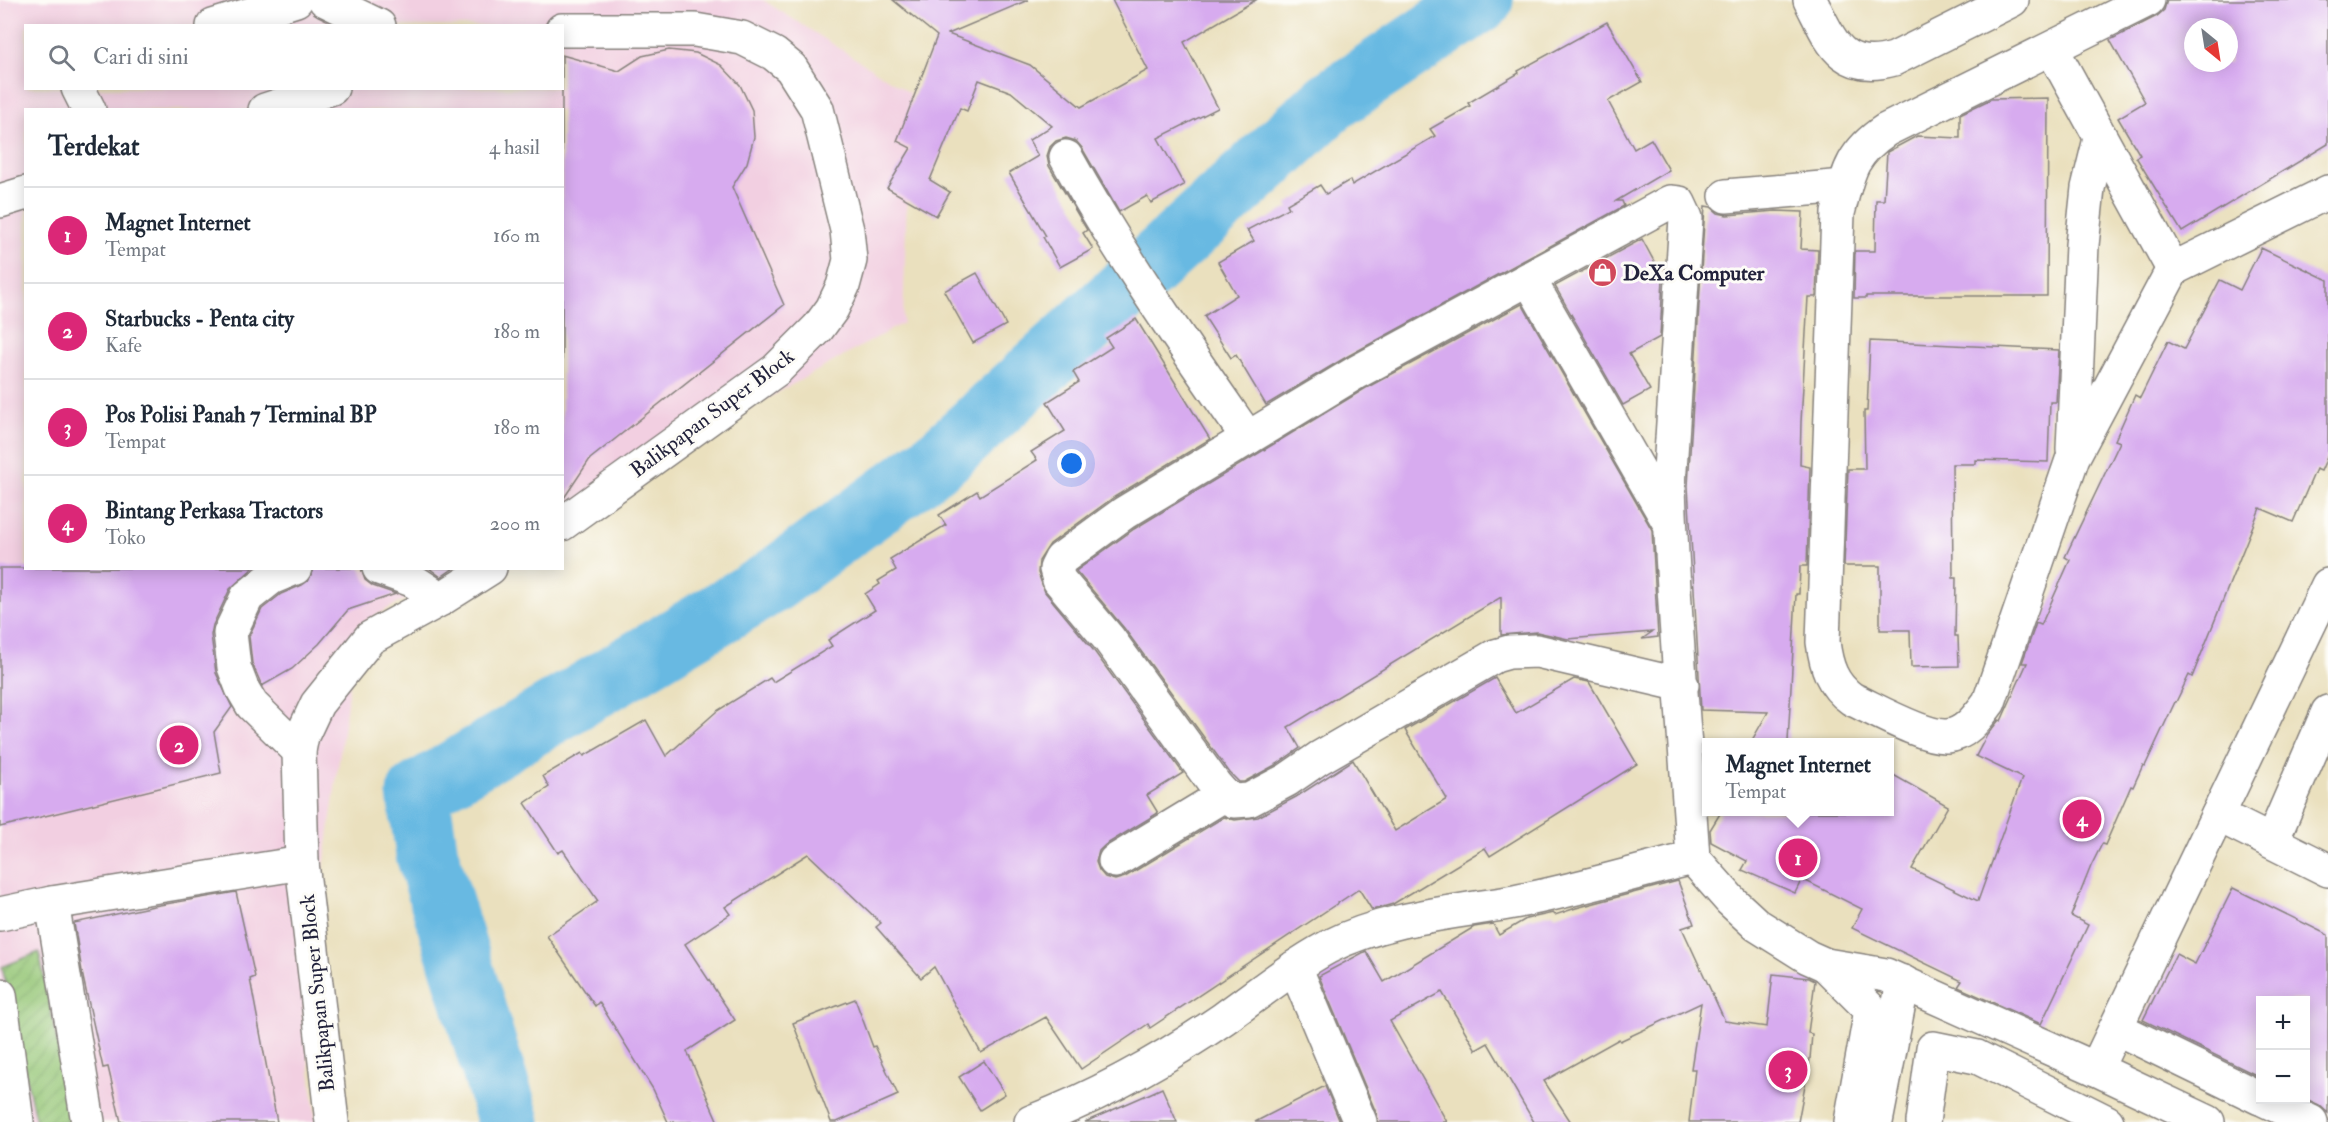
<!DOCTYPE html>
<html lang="id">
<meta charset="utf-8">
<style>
body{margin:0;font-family:"IM FELL Double Pica",serif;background:#f2f2f3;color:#1f2937}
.controls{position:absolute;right:18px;bottom:18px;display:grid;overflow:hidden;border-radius:0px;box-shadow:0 3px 15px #0003}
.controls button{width:54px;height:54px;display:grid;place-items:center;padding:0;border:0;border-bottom:2px solid #e0e1e3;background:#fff;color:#1f2937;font:30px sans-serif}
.compass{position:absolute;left:2184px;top:18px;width:54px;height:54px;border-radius:50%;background:#fff;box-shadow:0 3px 15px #0003;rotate:150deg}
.you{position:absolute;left:1072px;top:464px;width:21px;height:21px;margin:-15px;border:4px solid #fff;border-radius:50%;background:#1a73e8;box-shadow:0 0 0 9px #1a73e833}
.badge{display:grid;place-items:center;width:39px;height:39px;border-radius:50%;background:#db2777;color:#fff;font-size:20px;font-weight:700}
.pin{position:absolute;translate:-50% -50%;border:3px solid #fff;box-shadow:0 2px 6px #0006}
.popup{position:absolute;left:1702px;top:738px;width:192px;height:78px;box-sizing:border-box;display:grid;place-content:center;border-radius:0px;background:#fff;filter:drop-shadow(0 2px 4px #0005);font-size:20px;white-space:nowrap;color:#747a83}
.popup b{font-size:22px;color:#1f2937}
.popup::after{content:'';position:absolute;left:50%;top:100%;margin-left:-12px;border:12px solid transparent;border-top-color:#fff}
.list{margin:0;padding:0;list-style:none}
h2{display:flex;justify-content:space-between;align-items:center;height:78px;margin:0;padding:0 24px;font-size:26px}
h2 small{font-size:20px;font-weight:400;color:#747a83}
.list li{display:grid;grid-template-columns:39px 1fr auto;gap:18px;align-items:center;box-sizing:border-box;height:96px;padding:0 24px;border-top:2px solid #e0e1e3}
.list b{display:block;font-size:22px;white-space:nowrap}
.list p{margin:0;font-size:20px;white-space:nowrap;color:#747a83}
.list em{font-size:20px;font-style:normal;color:#747a83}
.icon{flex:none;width:33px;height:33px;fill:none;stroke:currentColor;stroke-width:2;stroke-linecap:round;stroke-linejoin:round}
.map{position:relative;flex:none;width:2328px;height:1122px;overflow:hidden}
.search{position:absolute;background:#fff;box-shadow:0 3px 15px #0003;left:24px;top:24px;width:540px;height:66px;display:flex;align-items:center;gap:15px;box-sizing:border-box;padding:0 21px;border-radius:0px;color:#747a83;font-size:22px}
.panel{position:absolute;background:#fff;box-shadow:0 3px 15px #0003;left:24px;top:108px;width:540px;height:462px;border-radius:0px}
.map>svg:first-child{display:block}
.built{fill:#f2cfe1;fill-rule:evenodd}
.garden{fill:url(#garden-furrows);stroke:#5b7458;stroke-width:1.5}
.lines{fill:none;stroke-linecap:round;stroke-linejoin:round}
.river{stroke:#67b9e2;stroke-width:63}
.building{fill:#d7abef;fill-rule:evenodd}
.minor-casing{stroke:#86817c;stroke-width:36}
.minor{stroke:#fff;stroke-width:33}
.labels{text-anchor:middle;stroke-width:6;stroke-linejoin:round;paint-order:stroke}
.poi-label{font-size:21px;font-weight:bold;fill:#22223b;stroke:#fdfcf7;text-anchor:start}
.street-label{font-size:21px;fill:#22223b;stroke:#fdfcf7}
</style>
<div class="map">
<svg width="2328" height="1122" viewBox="0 0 2328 1122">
<defs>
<pattern id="garden-furrows" width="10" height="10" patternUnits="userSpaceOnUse" patternTransform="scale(1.5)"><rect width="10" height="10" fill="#94c676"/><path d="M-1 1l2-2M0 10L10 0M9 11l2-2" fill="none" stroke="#7faa67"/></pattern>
</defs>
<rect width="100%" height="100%" fill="#fdfcf7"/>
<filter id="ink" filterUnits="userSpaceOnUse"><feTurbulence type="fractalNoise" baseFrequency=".0167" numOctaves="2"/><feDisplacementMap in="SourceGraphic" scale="12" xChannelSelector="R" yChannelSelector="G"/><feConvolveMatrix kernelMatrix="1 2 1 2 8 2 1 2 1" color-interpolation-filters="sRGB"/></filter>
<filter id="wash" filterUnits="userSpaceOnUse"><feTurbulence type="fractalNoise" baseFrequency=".008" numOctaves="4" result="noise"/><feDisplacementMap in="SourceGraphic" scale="24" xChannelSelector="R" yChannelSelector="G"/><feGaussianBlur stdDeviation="1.35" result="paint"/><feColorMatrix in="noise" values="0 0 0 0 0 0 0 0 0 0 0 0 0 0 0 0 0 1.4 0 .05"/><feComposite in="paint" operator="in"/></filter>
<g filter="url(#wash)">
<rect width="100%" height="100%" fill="#eae0be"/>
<!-- built -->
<path class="built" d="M0,0H763L910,93L903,323L563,512L562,110H26V568L460,569L358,625L303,1016L316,1122H0ZM26,26H562V88H26Z"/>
<!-- garden -->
<polygon class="garden" points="39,952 73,1122 36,1122 2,967"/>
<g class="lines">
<!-- river -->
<polyline class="river" points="509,1122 427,854 418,793 772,582 942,457 1330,102 1482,0"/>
</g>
<g id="blocks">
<!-- building -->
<g class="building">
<polygon points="893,0 1028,0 948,34 1030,65 1081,107 1148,70 1112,0 1256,0 1184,42 1218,108 1158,138 1184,185 1151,203 1147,196 1119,212 1082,148 1076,141 1066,138 1056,141 1050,147 1047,156 1049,166 1087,230 1083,233 1093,249 1060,267 1043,237 1046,236 1009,173 1038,156 1029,140 1052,126 1011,92 979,80 967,111 960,108 930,180 950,192 936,216 887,188 911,148 897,141 937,36"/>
<path d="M2167,0H2328V144L2182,232L2136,157L2140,155L2118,118L2145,102L2110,40L2157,16L2164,10ZM2193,27H2229V63H2193Z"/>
<polygon points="1607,22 1642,82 1608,101 1634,149 1651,139 1669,170 1616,201 1622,201 1624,206 1348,356 1266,405 1236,355 1231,358 1204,316 1237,295 1218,262 1254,241 1247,230 1289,208 1287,204 1320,185 1326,194 1350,180 1352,185 1435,136 1430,129 1470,106 1468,103 1519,73 1518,71"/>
<polygon points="669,50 696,53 721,65 740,85 752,110 754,137 747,163 732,187 784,305 590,459 562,501 562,55 619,71 642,56"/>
<polygon points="2048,98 2047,296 1866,296 1866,298 1854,298 1855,251 1875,251 1876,200 1884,200 1887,152 1917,136 1960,138 1960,114 1991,99"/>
<polygon points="1705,206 1711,207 1718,213 1727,215 1776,211 1803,212 1801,249 1818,250 1816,297 1808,297 1801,422 1800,465 1810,467 1807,566 1800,566 1799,594 1796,594 1788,742 1751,742 1768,712 1701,710 1688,486"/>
<polygon points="1642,239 1663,278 1660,337 1629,354 1650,390 1623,405 1555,286"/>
<polygon points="2261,248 2328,280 2328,455 2321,471 2316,469 2293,522 2260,508 2192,677 2189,675 2176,702 2175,702 2145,766 2143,765 2133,787 2131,786 2105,845 2102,844 2091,866 2071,916 2088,925 2041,1024 1958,987 1962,981 1852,928 1862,909 1802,879 1795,893 1742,870 1747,861 1711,842 1710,830 1721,812 1890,812 1890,773 1948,806 1912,869 1978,901 2022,778 1976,756 1987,735 1999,720 2001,721 2027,663 2022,663 2034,629 2036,623 2041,625 2070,560 2065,557 2120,442 2115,440 2135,395 2140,398 2168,341 2184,349 2220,280 2240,290"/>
<polygon points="977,273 1006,325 973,343 944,291"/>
<polygon points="1522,304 1652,530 1658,637 1642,639 1652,632 1568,639 1537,632 1501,635 1501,597 1288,727 1300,748 1277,764 1244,782 1239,782 1230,773 1124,628 1076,571 1134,529 1366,388"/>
<polygon points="1136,319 1210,439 1114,497 1050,544 1039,561 1038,573 1045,592 1094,651 1183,773 1147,795 1158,813 1105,845 1099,851 1096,862 1099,870 1105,877 1115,880 1125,877 1224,817 1235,820 1258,817 1296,797 1353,760 1395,831 1447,799 1405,730 1495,678 1516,713 1574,679 1589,682 1637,764 1490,856 1485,848 1393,904 1372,910 1359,889 1150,1028 1148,1024 1081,1069 1046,1017 981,1053 934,967 921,978 876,927 881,923 808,854 725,907 730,914 685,944 735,1020 687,1051 718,1122 668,1122 653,1089 599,1002 595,1006 547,936 598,901 563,850 558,853 525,803 549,787 543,776 582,753 584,756 646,720 666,756 717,711 770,678 773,682 832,646 828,640 875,610 865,594 880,584 878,581 896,570 890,559 946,525 939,515 977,491 980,496 1037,460 1031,452 1065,431 1047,402 1079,382 1073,372 1112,347 1106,338"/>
<polygon points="1870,341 2059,350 2056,402 2050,402 2048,462 1976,460 1976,464 1952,464 1953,578 1956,578 1955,636 1958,636 1959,666 1911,667 1910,630 1880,630 1880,566 1844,566 1848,469 1865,469 1864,411 1867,411"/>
<polygon points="0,568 253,568 230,589 213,625 211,635 216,673 232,707 214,732 221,773 0,827"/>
<polygon points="313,568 361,568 365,580 373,586 396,594 348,610 319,644 292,669 262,686 252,663 249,636 262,609 281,594 302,585 309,580"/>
<polygon points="429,568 454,568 441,577"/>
<polygon points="1678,881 1694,924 1682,928 1725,1021 1767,1027 1773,974 1809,978 1815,981 1808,1033 1812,1034 1810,1059 1798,1122 1689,1122 1695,1069 1691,1069 1701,1003 1620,1041 1619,1039 1544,1081 1571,1122 1534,1122 1488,1043 1476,1050 1442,992 1390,1021 1447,1122 1378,1122 1377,1115 1319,976 1366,951 1384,982 1474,927 1493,924 1499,935 1526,919 1553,913 1555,915 1576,908"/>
<polygon points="2233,888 2328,935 2328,1113 2319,1105 2306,1099 2306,1000 2260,1000 2260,1077 2143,1020 2176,954 2195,964"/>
<polygon points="236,892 255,977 250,979 277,1122 121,1122 108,1067 103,1068 83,977 74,923 154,906"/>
<polygon points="855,999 873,1047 875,1046 898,1095 837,1122 831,1122 793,1023"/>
<polygon points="984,1061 1005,1094 980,1110 959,1077"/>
<polygon points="1325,1086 1340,1122 1255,1122"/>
<polygon points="1162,1088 1177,1122 1085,1122 1149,1094"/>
</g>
</g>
</g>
<g filter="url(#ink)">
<use href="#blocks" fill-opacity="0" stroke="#86817c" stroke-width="1.5"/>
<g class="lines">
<defs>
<g id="minor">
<polyline points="325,0 379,26"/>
<path d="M1810,0C1831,40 1840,74 1894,59L2012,0"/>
<path d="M2148,0L1886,130C1850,154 1848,174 1838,213L1823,642C1826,666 1832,685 1852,699C1874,709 1925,738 1947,736C1966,735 1979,715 1989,702L2073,457L2173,269"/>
<polyline points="213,26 296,0"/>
<polyline points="562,30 695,30 742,38 774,54 791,68 817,109 847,230 850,260 843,286 832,309 818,328 776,370 562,524"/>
<polyline points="2052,49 2173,269 2328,192"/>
<polyline points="78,88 89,110"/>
<polyline points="265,110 332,88"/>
<path d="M1066,157C1120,255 1184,346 1248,438"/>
<polyline points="1726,196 1845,186"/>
<polyline points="0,201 26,193"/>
<polyline points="1529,279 1667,519"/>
<polyline points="2073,449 2082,245 2088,188 2100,139"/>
<polyline points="295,568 271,578 247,597 230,633 234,667 242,688 252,705 299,751"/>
<polyline points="379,568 412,580 441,599"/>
<path d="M1682,685L1537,651L1509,652L1495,656L1319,758L1287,780L1249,800L1234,801L1224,795L1215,785L1109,639L1059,580L1056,569L1061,559L1124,513L1357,372L1670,202L1679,203L1686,218L1669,486C1673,610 1685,734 1693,858"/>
<polyline points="2218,815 2328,870"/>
<polyline points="2272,841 2328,712"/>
<polyline points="1115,861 1224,795"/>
<polyline points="52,903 88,1122"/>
<polyline points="0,914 52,903 302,863"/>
<polyline points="1826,965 1871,1010 1851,1122"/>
<polyline points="1295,967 1360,1122"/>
<polyline points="0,995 17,1122"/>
<polyline points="2116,1028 2260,1098"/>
<polyline points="2096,1069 2328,585"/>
<polyline points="2265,1100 2311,1122"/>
<polyline points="332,1122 302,863 299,751 302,736 317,704 370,638 441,599 490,568"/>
<path d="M1031,1122C1099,1096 1163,1060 1223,1019C1257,995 1291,967 1328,947C1383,919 1447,913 1508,903C1570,892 1632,873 1693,858L1731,901L1757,925L1808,957L1826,965L1886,975L2096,1069L2208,1122"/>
<polyline points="1876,1122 1903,982"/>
<polyline points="1923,1122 1933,1048 1977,1057 2107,1122"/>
</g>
</defs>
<!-- minor casing -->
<use href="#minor" class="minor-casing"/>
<!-- minor -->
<use href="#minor" class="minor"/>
</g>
</g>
<!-- icons -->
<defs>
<symbol id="shop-disc" viewBox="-11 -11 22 22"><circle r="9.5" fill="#d1495b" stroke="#fdfcf7"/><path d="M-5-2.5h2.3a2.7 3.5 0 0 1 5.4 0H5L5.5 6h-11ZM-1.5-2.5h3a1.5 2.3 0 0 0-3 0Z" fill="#fff"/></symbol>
</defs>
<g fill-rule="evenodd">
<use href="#shop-disc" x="1586" y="256" width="33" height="33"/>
</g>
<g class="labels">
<!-- poi labels -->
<g class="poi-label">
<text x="1623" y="280">DeXa Computer</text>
</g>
<!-- street labels -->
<g class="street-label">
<text transform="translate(712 413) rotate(-37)" y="7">Balikpapan Super Block</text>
<text transform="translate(317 993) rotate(-96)" y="7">Balikpapan Super Block</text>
</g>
</g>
</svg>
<div class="controls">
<button>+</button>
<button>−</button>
</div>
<svg class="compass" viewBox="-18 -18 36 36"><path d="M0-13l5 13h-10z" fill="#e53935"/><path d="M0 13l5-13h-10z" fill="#747a83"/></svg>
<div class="you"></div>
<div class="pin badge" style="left:1798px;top:858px">1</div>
<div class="popup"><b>Magnet Internet</b>Tempat</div>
<div class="pin badge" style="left:179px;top:745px">2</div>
<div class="pin badge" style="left:1788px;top:1070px">3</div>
<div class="pin badge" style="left:2082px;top:819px">4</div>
<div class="search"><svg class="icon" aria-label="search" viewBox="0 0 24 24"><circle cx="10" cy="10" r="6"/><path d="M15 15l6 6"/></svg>Cari di sini</div>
<section class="panel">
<h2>Terdekat<small>4 hasil</small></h2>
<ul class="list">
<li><span class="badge">1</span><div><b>Magnet Internet</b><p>Tempat</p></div><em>160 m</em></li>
<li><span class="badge">2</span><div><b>Starbucks - Penta city</b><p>Kafe</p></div><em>180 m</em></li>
<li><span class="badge">3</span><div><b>Pos Polisi Panah 7 Terminal BP</b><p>Tempat</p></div><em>180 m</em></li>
<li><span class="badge">4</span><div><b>Bintang Perkasa Tractors</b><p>Toko</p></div><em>200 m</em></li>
</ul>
</section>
</div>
